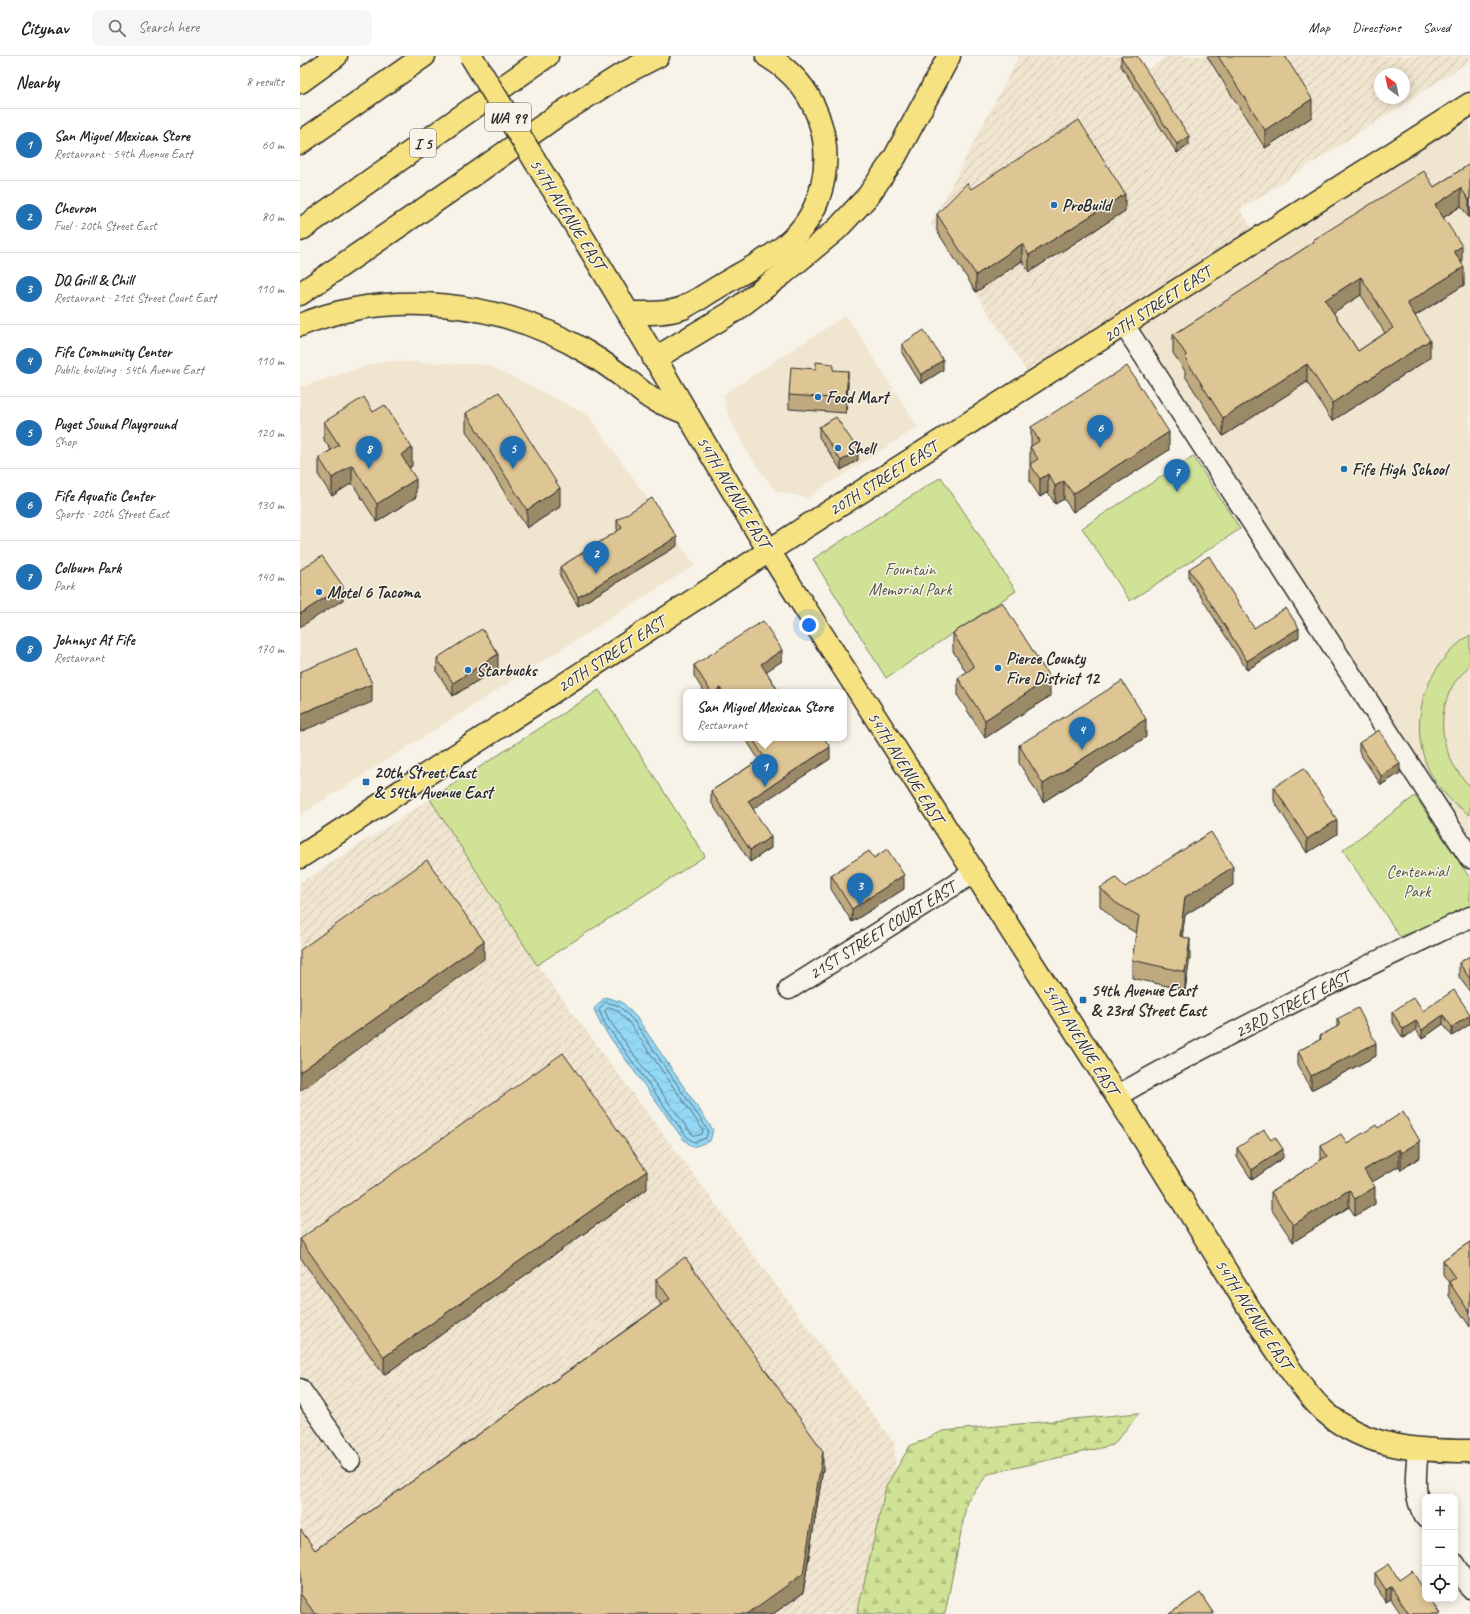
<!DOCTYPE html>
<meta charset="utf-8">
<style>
body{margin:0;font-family:Caveat,sans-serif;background:#f6f6f6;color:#222}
.controls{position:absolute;right:12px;bottom:12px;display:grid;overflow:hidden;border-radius:8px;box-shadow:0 2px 10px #0003}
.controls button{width:36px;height:36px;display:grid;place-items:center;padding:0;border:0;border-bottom:1px solid #e0e0e0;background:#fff;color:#222;font:20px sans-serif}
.compass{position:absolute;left:1074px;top:12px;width:36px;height:36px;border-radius:50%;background:#fff;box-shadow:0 2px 10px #0003;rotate:327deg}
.you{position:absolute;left:509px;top:569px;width:14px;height:14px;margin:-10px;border:3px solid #fff;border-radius:50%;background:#1a73e8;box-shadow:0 0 0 6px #1a73e833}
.badge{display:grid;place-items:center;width:26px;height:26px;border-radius:50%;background:#1f6fb2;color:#fff;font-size:13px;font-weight:700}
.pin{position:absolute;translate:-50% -33px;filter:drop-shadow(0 1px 2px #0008)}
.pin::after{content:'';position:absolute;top:21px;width:14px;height:12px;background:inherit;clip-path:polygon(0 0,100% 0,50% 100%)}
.popup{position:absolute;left:383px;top:633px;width:164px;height:52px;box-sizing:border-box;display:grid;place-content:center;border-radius:8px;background:#fff;filter:drop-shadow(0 1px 3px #0005);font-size:13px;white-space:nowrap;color:#767676}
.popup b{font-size:15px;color:#222}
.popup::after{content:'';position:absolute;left:50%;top:100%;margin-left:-8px;border:8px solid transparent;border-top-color:#fff}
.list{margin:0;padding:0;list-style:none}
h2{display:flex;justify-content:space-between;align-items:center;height:52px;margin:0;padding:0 16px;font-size:17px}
h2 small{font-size:13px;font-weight:400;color:#767676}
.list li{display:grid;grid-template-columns:26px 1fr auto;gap:12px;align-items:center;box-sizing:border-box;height:72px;padding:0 16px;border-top:1px solid #e0e0e0}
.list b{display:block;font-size:15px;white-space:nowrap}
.list p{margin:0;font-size:13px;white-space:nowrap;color:#767676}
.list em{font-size:13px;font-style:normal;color:#767676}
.icon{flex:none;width:22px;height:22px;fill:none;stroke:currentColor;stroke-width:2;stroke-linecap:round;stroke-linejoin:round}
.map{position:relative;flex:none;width:1170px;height:1558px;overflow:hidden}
header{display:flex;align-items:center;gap:24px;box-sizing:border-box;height:56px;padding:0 20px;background:#fff;border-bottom:1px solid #e0e0e0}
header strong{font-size:19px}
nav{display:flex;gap:22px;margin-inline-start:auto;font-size:14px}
.search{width:280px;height:36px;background:#f6f6f6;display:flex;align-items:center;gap:10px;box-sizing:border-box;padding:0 14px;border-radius:8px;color:#767676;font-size:15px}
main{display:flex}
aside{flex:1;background:#fff}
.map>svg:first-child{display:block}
.built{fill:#f0e5cf}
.industrial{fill:url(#industrial-furrows);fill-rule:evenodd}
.forest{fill:url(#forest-firs);stroke:#7d8660}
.park{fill:#cfe296;stroke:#7d8660}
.water{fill:url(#water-waves);stroke:#6a93a5}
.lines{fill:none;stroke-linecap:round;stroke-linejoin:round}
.shore{stroke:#55707c;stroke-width:1}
.minor-casing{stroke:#2b2b2b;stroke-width:23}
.major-casing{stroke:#2b2b2b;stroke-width:25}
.highway-casing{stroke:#2b2b2b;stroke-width:25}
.minor{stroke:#f7f3e8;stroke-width:20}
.major{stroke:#f7e281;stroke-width:22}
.highway{stroke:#f7e281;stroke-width:22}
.major-bridge-casing{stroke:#2b2b2b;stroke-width:25;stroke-linecap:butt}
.major-bridge{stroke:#f7e281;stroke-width:22}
.wall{fill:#bfa97f;stroke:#2b2b2b;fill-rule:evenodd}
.shaded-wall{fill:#9b8a68;stroke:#2b2b2b}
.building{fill:#dec594;stroke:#2b2b2b;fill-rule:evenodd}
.poi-dot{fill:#1f6fb2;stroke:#f7f3e8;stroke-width:1.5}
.labels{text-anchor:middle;stroke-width:3;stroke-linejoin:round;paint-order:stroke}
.shield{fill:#f7f3e8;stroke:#686764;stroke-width:1}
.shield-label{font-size:16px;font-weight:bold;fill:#2b2b2b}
.poi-label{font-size:17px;font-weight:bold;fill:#2b2b2b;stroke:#f7f3e8;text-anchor:start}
.street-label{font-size:17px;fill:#2b2b2b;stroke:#f7f3e8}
.park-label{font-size:17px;fill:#545946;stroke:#f7f3e8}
</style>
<header>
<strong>Citynav</strong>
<div class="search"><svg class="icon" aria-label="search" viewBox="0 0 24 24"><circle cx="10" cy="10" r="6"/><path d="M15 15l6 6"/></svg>Search here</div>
<nav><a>Map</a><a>Directions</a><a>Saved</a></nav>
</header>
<main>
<aside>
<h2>Nearby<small>8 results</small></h2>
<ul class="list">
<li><span class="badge">1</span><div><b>San Miguel Mexican Store</b><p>Restaurant · 54th Avenue East</p></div><em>60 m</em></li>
<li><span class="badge">2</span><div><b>Chevron</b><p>Fuel · 20th Street East</p></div><em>80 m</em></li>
<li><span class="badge">3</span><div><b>DQ Grill &amp; Chill</b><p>Restaurant · 21st Street Court East</p></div><em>110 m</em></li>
<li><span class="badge">4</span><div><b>Fife Community Center</b><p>Public building · 54th Avenue East</p></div><em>110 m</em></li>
<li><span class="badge">5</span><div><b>Puget Sound Playground</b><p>Shop</p></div><em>120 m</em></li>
<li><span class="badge">6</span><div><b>Fife Aquatic Center</b><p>Sports · 20th Street East</p></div><em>130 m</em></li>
<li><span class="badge">7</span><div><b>Colburn Park</b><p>Park</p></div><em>140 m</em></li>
<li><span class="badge">8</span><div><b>Johnnys At Fife</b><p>Restaurant</p></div><em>170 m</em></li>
</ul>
</aside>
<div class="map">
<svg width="1170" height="1558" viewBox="0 0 1170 1558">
<defs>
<pattern id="industrial-furrows" width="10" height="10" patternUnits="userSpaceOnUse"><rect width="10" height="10" fill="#f0e5cf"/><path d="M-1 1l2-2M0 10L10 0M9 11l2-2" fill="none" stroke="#cec5b2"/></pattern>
<pattern id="forest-firs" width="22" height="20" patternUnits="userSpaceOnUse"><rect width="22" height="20" fill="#cfe296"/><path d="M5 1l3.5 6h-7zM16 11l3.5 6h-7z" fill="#b2c281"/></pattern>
<pattern id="water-waves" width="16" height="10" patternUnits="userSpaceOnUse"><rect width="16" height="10" fill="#94d8f6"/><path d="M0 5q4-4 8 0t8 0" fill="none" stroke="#80bad3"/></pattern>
</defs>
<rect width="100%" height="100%" fill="#f7f3e8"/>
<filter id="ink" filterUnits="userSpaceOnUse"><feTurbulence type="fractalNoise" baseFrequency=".025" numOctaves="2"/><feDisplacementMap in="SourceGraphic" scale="8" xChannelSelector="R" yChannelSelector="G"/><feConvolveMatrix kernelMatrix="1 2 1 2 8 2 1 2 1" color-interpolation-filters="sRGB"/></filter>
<g filter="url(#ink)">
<!-- built -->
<g class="built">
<polygon points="1170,48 1170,802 824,269"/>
<polygon points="546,259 618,371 507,442 475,435 449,399 428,358 423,339"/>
<polygon points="83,305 189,309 288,359 395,509 0,759 0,331"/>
</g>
<!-- industrial -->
<g class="industrial">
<path d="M719,0H839L848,13L868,0H1170V5L940,154L959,183L734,327L631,168ZM1080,18H1104V42H1080Z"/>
<polygon points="130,743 237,909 594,1387 607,1550 599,1558 0,1558 0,827"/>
</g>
<!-- forest -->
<polygon class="forest" points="839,1357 813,1389 688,1418 667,1445 645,1558 557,1558 586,1430 610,1390 643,1375"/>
<!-- park -->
<g class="park">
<polygon points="893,400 940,473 830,545 782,472"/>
<polygon points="641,421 716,535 586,622 513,503"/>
<path d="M1170,579C1170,588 1170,599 1170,607C1169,612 1157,622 1153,629C1134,663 1142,703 1170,730V759C1161,753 1153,747 1146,739C1101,691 1116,614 1170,579Z"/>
<polygon points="299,634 405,800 237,909 130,743"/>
<polygon points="1115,740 1170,822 1170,853 1100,881 1043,794"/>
</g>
<!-- water -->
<polygon class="water" points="305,941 322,946 337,962 413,1074 410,1085 393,1091 383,1083 301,969 294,953"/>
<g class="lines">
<!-- shore -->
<g class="shore">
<polygon points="306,946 319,950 334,965 408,1074 406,1082 394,1086 386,1080 304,966 299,954"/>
<polygon points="309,951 317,954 330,968 403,1074 402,1078 395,1080 390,1076 309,964 305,955"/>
</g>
<defs>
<g id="minor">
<polyline points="824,269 1170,802"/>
<polyline points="489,933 675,816"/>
<path d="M817,1040C931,974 1051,918 1170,861"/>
<polyline points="0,1333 50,1404"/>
<path d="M1118,1393C1116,1417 1112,1439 1125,1461"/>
<polyline points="1155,1508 1170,1532"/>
</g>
<g id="major">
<path d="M245,121C323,242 391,368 466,490C507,557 551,622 593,689C666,803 739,917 811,1031C853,1097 894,1164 936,1231C954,1261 973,1290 994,1319C1003,1332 1013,1345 1025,1356C1066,1392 1118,1395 1170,1395"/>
<polyline points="0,801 504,472 1170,48"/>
</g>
<g id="highway">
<polyline points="0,26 36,0"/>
<polyline points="0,87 124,0"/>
<polyline points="0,174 247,0"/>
<polyline points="0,238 175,118 258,59 321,19 358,0"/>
<path d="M329,257C347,257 366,258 383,252C388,249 394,245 399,243C411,235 423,228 435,221C455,210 477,198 493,182C522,154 532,108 521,70C513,40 494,16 467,0"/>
<path d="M0,269C92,232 204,245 288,297C303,306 317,316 331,327C338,332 345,339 352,343C363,348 375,352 386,357"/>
<polyline points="354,303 434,255 484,217 537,173 568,140 595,101 649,0"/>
</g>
</defs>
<!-- minor casing -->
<use href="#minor" class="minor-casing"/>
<!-- major casing -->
<use href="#major" class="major-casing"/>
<!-- highway casing -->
<use href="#highway" class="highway-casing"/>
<!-- minor -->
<use href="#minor" class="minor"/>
<!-- major -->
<use href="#major" class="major"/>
<!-- highway -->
<use href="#highway" class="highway"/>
<defs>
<polyline id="major-bridge" points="171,0 245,121"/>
</defs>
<!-- major-bridge casing -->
<use href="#major-bridge" class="major-bridge-casing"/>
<!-- major-bridge -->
<use href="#major-bridge" class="major-bridge"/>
</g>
<!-- wall -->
<g class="wall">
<polygon points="907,0 985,0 1012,61 965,92"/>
<polygon points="821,1 889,89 877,97 821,10"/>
<path d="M1170,108V161L1169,162L1161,150L1143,162L1162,208L1164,229L1115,260L1130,302L1032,365L1007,326L923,380L885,320V315L873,297V279L965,220V218L1013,187V184L1134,131ZM1061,239L1085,277L1058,295L1033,256Z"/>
<polygon points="671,133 825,155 729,216 722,205 676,236 637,175 637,158"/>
<polygon points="602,288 643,314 621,328 602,297"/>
<polygon points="533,314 548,328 546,357 489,353 489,339"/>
<polygon points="73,356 112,410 109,412 116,441 77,466 52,427 32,440 19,420 19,402 31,394 24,384 24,366"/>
<polygon points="166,357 260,451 227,472 166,375"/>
<polygon points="519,371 558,404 541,414 519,381"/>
<polygon points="731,371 869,394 773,456 764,443 755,448 748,436 740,441 730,426 730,391 731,390"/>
<polygon points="317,464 377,490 278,550 260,520 260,511 318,475 317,473"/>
<polygon points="889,513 954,572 999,581 947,614 889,522"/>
<polygon points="653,577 750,640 685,682 658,640 658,622 666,616 653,595"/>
<polygon points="137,602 198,612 153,640 137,616"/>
<polygon points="482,605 466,615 479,636 404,636 394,620 394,609"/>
<polygon points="846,681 743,746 719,707 719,689"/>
<polygon points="445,682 524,682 530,703 453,752 471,792 450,806 411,746 411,735 459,704"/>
<polygon points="1059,687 1100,717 1081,729 1059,696"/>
<polygon points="974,731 1037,778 1007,797 974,745"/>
<polygon points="574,802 604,833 552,866 531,833 531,819"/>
<polygon points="933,829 885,859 882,881 890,901 885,934 832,922 832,904 836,877 816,865 800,850 800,832 825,831"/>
<polygon points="1170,900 1170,936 1159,921 1159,907"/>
<polygon points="1123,955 1170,958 1170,968 1152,980 1143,968 1122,983 1116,974 1103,982 1092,965 1092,956"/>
<polygon points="1037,963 1076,1000 1011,1034 998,1008 998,995 1020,984 1020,980 1037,971"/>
<polygon points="1078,1072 1120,1101 1101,1114 1099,1110 1072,1126 1075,1148 1055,1160 1049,1151 993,1186 971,1153 971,1136 1021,1104 1021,1090 1047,1087"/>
<polygon points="937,1092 983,1102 952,1124 937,1101"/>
<polygon points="347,1133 84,1319 0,1201 0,1183"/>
<polygon points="1170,1186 1170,1271 1149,1240 1149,1227 1143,1218 1143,1204"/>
<polygon points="356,1223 523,1413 503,1537 473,1558 2,1558 0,1555 0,1475 15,1494 361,1249 356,1241"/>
<polygon points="1075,1517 1099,1524 1140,1558 1101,1558 1091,1543 1086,1546 1075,1529"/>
</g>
<!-- shaded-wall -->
<g class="shaded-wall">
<polygon points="1012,43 1012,61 965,92 965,74"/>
<polygon points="889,80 889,89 877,97 877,88"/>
<polygon points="1161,132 1161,150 1135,167 1135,149"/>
<polygon points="825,138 825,155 729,216 729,199"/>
<polygon points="1170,143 1170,161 1169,162 1169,144"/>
<polygon points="722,188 722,205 676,236 676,219"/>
<polygon points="1162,190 1162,208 1154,195"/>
<polygon points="1164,211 1164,229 1107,265 1107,247"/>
<polygon points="1061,221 1061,239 1025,262 1025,244"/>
<polygon points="1130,284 1130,302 1032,365 1032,347"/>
<polygon points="643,304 643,314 621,328 621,319"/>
<polygon points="1007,308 1007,326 923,380 923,362"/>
<polygon points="548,315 548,328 546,357 546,343"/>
<polygon points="869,376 869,394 773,456 773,438"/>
<polygon points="112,392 112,410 101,417 101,399"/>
<polygon points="558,394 558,404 541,414 541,405"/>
<polygon points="52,409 52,427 32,440 32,422"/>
<polygon points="748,418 748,436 740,441 740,423"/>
<polygon points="116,423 116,441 77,466 77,448"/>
<polygon points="764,425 764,443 755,448 755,430"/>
<polygon points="260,432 260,451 227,472 227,454"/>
<polygon points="377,481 377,490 278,550 278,541"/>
<polygon points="43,530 43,544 0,571 0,558"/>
<polygon points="999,572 999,581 947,614 947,605"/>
<polygon points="482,594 482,605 461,619 461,608"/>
<polygon points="198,598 198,612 153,640 153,627"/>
<polygon points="750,622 750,640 685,682 685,664"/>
<polygon points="72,628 72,646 0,676 0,658"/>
<polygon points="420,632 420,636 415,636"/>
<polygon points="846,663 846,681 743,746 743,728"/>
<polygon points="530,691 530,703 448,756 448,745"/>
<polygon points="1100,708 1100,717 1081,729 1081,720"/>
<polygon points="1037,764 1037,778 1007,797 1007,783"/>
<polygon points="471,781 471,792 450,806 450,794"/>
<polygon points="933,811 933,829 885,859 880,898 880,880 885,841"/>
<polygon points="604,819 604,833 552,866 552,853"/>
<polygon points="890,883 890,901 885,934 885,916"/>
<polygon points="184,885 184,903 0,1035 0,1016"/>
<polygon points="1143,959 1143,968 1122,983 1122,974"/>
<polygon points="1170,959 1170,968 1152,980 1152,971"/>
<polygon points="1116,965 1116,974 1103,982 1103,973"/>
<polygon points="1076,987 1076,1000 1011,1034 1011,1020"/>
<polygon points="1120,1085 1120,1101 1101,1114 1101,1097"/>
<polygon points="983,1093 983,1102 952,1124 952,1114"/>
<polygon points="1099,1093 1099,1110 1064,1131 1064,1114"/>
<polygon points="347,1115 347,1133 84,1319 84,1301"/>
<polygon points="1075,1131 1075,1148 1055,1160 1055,1143"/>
<polygon points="1049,1134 1049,1151 993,1186 993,1169"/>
<polygon points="523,1395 523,1413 503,1537 473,1558 447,1558"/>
<polygon points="1091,1531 1091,1543 1086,1546 1086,1534"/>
</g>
<!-- building -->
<g class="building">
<polygon points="822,0 837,0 889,80 877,88 821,1"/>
<polygon points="918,0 985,0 1012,43 965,74"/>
<polygon points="779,64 825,138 729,199 722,188 676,219 637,158 667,127 671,133"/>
<path d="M1170,108V143L1169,144L1161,132L1135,149L1162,190L1154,195L1164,211L1107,247L1130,284L1032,347L1007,308L923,362L885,302L887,300L873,279L966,219L965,218L1014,186L1013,184L1124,115L1134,131ZM1061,221L1093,272L1058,295L1025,244Z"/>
<polygon points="624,274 643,304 621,319 602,288"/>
<polygon points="516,306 533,308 533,314 548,315 546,343 489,339 491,311 516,313"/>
<polygon points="827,310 869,376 773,438 764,425 755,430 748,418 740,423 730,408 738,403 730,391 739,385 731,371"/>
<polygon points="199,336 260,432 227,454 166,357"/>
<polygon points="64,341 73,356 85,349 112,392 101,399 116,423 77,448 52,409 32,422 19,402 39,389 24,366"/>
<polygon points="536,361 558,394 541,405 519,371"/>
<polygon points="352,442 377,481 278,541 260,511 322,472 317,464"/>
<polygon points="22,500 43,530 0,558 0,514"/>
<polygon points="909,500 954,572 986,552 999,572 947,605 889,513"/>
<polygon points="702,546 750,622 685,664 658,622 674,611 653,577"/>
<polygon points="463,565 482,594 461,608 479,636 423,636 420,632 415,636 411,636 394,609"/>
<polygon points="182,573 198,598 153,627 137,602"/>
<polygon points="57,592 72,628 0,658 0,616"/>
<polygon points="822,625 846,663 743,728 719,689"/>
<polygon points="1079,674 1100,708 1081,720 1059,687"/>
<polygon points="452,682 524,682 530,691 448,745 471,781 450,794 411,735 464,701"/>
<polygon points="1004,712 1037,764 1007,783 974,731"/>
<polygon points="911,776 933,811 885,841 880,880 890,883 885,916 832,904 839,860 816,847 800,832 816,822 825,831"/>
<polygon points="587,793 604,819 552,853 531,819 569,795 574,802"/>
<polygon points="127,804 184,885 0,1016 0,894"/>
<polygon points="1170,900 1170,923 1159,907"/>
<polygon points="1154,934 1170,958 1170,959 1152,971 1143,959 1122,974 1116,965 1103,973 1092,956 1114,941 1123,955"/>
<polygon points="1058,952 1076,987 1011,1020 998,995 1021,983 1020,980 1040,969 1037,963"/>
<polygon points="263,997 347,1115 84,1301 0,1183"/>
<polygon points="1103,1056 1120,1085 1101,1097 1099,1093 1064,1114 1075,1131 1055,1143 1049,1134 993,1169 971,1136 1027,1100 1021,1090 1041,1078 1047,1087 1076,1069 1078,1072"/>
<polygon points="964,1074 971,1084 975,1081 983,1093 952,1114 937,1092"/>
<polygon points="1170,1186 1170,1257 1149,1226 1155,1222 1143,1204"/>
<polygon points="385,1201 523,1395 503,1518 447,1558 15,1558 0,1537 0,1475 1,1474 15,1494 370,1243 356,1223"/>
<polygon points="1089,1508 1099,1524 1112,1515 1125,1535 1125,1543 1130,1543 1140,1558 1109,1558 1091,1531 1086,1534 1075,1517"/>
<polygon points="900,1537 914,1558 869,1558"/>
</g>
</g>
<!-- markers -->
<g class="poi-dot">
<circle cx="754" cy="149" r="4"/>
<circle cx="518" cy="341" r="4"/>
<circle cx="538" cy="392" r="4"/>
<circle cx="1044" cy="413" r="4"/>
<circle cx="19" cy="536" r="4"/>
<circle cx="698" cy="612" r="4"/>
<circle cx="168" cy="614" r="4"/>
<rect x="62" y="722" width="8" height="8" rx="2"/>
<rect x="779" y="940" width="8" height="8" rx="2"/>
</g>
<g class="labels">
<!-- shield labels -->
<g class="shield">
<rect x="185" y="47" width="46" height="28" rx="3"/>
<rect x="110" y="73" width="26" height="28" rx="3"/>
</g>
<g class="shield-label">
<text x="208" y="67">WA 99</text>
<text x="123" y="93">I 5</text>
</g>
<!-- poi labels -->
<g class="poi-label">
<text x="762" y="155">ProBuild</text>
<text x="526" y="347">Food Mart</text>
<text x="546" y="398">Shell</text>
<text x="1052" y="419">Fife High School</text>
<text x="27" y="542">Motel 6 Tacoma</text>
<text x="706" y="608">Pierce County<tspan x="706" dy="20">Fire District 12</tspan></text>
<text x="176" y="620">Starbucks</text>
<text x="74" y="722">20th Street East<tspan x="74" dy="20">&amp; 54th Avenue East</tspan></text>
<text x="791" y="940">54th Avenue East<tspan x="791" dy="20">&amp; 23rd Street East</tspan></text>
</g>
<!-- street labels -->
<g class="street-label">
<text transform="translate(268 158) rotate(58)" y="6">54TH AVENUE EAST</text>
<text transform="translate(857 248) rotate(-33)" y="6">20TH STREET EAST</text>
<text transform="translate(583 422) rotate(-32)" y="6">20TH STREET EAST</text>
<text transform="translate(434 436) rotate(59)" y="6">54TH AVENUE EAST</text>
<text transform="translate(311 598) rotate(-33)" y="6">20TH STREET EAST</text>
<text transform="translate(606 711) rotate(58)" y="6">54TH AVENUE EAST</text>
<text transform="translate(582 874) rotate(-32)" y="6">21ST STREET COURT EAST</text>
<text transform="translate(992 948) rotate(-27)" y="6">23RD STREET EAST</text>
<text transform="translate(781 983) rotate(58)" y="6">54TH AVENUE EAST</text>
<text transform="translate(954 1258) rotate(57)" y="6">54TH AVENUE EAST</text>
</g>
<!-- park labels -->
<g class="park-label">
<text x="610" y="519">Fountain<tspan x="610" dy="20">Memorial Park</tspan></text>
<text x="1117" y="821">Centennial<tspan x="1117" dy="20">Park</tspan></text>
</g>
</g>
</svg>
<div class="controls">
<button>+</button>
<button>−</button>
<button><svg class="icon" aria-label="locate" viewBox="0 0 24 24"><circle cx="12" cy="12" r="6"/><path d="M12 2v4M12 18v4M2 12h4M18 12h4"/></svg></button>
</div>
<svg class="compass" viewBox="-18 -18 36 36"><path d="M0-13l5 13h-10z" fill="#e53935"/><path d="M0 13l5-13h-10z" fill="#767676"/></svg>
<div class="you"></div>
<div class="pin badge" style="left:465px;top:731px">1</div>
<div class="popup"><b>San Miguel Mexican Store</b>Restaurant</div>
<div class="pin badge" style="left:296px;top:518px">2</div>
<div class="pin badge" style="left:560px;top:850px">3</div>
<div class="pin badge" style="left:782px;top:694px">4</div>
<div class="pin badge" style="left:213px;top:413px">5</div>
<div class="pin badge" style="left:800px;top:392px">6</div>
<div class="pin badge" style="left:877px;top:436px">7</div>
<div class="pin badge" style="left:69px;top:413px">8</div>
</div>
</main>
